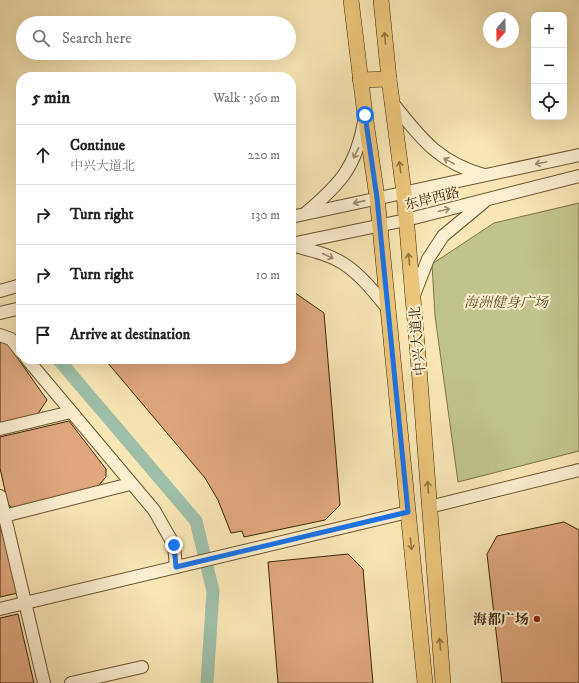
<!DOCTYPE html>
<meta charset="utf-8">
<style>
body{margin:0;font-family:"IM FELL DW Pica","Noto Serif SC",serif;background:#f2f2f2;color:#222}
.controls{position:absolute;right:12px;top:12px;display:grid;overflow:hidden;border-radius:8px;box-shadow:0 4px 16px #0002}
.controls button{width:36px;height:36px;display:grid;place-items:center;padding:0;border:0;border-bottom:1px solid #e0e0e0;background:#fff;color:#222;font:20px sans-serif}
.compass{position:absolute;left:483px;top:12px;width:36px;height:36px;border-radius:50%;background:#fff;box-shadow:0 4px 16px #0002;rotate:200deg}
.stop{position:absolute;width:12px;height:12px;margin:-9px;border:3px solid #1a73e8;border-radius:50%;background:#fff}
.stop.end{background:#1a73e8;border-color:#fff;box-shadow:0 1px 4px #0008}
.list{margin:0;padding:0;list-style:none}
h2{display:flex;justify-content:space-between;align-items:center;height:52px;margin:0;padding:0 16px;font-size:17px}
h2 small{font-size:13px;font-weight:400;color:#767676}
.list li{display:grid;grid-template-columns:26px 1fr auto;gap:12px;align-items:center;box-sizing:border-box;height:60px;padding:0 16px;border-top:1px solid #e0e0e0}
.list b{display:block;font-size:15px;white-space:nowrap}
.list p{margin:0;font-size:13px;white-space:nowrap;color:#767676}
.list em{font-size:13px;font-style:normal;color:#767676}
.icon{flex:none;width:22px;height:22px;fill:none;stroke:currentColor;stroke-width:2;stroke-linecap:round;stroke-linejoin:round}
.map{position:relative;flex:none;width:579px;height:683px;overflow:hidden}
.search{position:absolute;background:#fff;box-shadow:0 4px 16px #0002;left:16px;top:16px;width:280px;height:44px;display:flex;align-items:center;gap:10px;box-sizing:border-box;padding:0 14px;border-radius:22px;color:#767676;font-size:15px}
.panel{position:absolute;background:#fff;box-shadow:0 4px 16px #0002;left:16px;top:72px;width:280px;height:292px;border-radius:16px}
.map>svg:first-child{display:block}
.green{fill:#c0c48b;stroke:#7e7547}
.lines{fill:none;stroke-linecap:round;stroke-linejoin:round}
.canal{stroke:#9ec0aa;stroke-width:13}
.building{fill:#e0a77e;stroke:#3c2603}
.minor-casing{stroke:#6b5630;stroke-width:14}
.major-casing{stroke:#3c2603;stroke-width:16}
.minor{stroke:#faefcf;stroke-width:12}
.major{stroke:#ecc47a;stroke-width:15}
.oneway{stroke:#94753e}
.oneway2{stroke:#9b8a69}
.route{stroke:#1a73e8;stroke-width:5}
.poi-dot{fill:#8f2418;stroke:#faefcf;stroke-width:1.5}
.labels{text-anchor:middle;stroke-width:4;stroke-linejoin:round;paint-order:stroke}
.street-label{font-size:14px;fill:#3c2603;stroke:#faefcf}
.park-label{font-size:14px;font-style:italic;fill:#5d4e25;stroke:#faefcf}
.poi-label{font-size:14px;font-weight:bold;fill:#3c2603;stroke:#faefcf;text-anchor:end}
</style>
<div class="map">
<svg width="579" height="683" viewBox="0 0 579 683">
<rect width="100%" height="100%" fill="#f8e7b5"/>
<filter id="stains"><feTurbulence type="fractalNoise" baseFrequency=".005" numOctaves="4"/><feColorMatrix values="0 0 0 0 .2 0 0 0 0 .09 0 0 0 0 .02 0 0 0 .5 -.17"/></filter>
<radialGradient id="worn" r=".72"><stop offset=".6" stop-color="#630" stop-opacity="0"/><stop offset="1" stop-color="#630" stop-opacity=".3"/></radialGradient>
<!-- green -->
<polygon class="green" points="579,203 579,451 458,482 435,316 432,264 494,223"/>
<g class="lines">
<!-- canal -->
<polyline class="canal" points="58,359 196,521 213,591 207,683"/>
</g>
<!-- building -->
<g class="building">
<polygon points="291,290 324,313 340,505 325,520 244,537 242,531 231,533 218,500 205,478 107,362 120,359 291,359"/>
<polygon points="0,341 7,343 47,400 37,415 0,424"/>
<polygon points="69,421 106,469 106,477 98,486 15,508 11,507 8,504 0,468 0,437"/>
<polygon points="564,522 579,530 579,683 502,683 487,554 497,536"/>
<polygon points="0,523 18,593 0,597"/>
<polygon points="348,554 363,569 373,683 278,683 268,562"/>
<polygon points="18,614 34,683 0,683 0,618"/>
</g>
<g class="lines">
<defs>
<g id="minor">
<path d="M391,101C420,137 437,162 484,175"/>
<path d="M307,212C340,184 356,167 364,122"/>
<polyline points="291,217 579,155"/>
<polyline points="291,244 406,220 579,176"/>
<path d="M291,245C309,250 329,254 344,264C361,275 375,293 388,309"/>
<polyline points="0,291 21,285"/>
<polyline points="414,295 428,259 443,236 484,202"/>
<polyline points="0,313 21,308"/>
<polyline points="0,335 11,339 21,352"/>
<polyline points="27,359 154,510 174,545 176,567"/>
<polyline points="0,429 71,412"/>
<polyline points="0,496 44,683"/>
<polyline points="429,507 579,470"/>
<polyline points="0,517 130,484"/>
<polyline points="0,609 408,512"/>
<polyline points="71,683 142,667"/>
</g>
<g id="major">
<polyline points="351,0 365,115 377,197 425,683"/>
<polyline points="381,0 389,79 404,193 419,368 443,683"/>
<polyline points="360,80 389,79"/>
</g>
</defs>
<!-- minor casing -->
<use href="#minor" class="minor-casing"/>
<!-- major casing -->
<use href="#major" class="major-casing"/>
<!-- minor -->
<use href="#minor" class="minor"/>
<!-- major -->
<use href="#major" class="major"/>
</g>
<!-- one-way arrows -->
<defs><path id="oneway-shaft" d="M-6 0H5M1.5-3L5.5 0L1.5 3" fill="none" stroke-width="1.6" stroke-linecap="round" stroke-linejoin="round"/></defs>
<g class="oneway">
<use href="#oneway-shaft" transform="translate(385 38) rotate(-95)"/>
<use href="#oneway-shaft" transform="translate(400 167) rotate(-98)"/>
<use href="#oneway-shaft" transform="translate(409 259) rotate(-95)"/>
<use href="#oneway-shaft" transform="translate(428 487) rotate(-94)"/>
<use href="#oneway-shaft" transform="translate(411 544) rotate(84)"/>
<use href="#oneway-shaft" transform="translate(440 644) rotate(-95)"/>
</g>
<g class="oneway2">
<use href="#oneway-shaft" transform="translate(356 153) rotate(116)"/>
<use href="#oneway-shaft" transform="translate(449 161) rotate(-151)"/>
<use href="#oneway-shaft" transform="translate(541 163) rotate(168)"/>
<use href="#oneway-shaft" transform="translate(359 202) rotate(167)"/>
<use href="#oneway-shaft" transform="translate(444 210) rotate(-14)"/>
<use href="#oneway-shaft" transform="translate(328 256) rotate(25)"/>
</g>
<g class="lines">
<!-- route -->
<polyline class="route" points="174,545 176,567 408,512 377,198 365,115"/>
</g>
<!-- markers -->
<circle class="poi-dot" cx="537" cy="619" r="4"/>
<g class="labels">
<!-- street labels -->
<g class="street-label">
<text transform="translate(432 198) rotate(-14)" y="5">东岸西路</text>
<text transform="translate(417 341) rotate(-95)" y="5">中兴大道北</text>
</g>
<!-- park labels -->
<g class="park-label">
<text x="506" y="307">海洲健身广场</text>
</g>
<!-- poi labels -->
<g class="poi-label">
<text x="529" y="624">海都广场</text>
</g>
</g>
<rect width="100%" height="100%" filter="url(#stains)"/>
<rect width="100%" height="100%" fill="url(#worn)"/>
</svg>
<div class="controls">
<button>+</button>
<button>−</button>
<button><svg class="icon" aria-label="locate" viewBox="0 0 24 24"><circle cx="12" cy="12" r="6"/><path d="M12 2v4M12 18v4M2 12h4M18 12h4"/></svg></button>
</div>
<svg class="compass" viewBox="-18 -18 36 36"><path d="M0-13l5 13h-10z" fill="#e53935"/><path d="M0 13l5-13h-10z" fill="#767676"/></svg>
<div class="stop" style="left:365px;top:115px"></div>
<div class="stop end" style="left:174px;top:545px"></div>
<div class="search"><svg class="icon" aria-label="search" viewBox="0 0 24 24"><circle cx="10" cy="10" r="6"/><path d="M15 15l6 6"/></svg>Search here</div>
<section class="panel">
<h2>5 min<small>Walk · 360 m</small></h2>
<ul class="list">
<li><svg class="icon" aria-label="ahead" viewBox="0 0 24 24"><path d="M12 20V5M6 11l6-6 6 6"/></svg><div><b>Continue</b><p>中兴大道北</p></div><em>220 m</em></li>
<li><svg class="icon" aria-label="right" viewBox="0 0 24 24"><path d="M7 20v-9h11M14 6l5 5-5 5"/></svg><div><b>Turn right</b></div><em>130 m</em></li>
<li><svg class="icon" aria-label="right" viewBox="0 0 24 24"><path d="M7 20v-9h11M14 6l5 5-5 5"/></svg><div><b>Turn right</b></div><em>10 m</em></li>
<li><svg class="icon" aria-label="arrive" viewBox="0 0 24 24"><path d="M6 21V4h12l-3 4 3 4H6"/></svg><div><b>Arrive at destination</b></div></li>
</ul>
</section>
</div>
